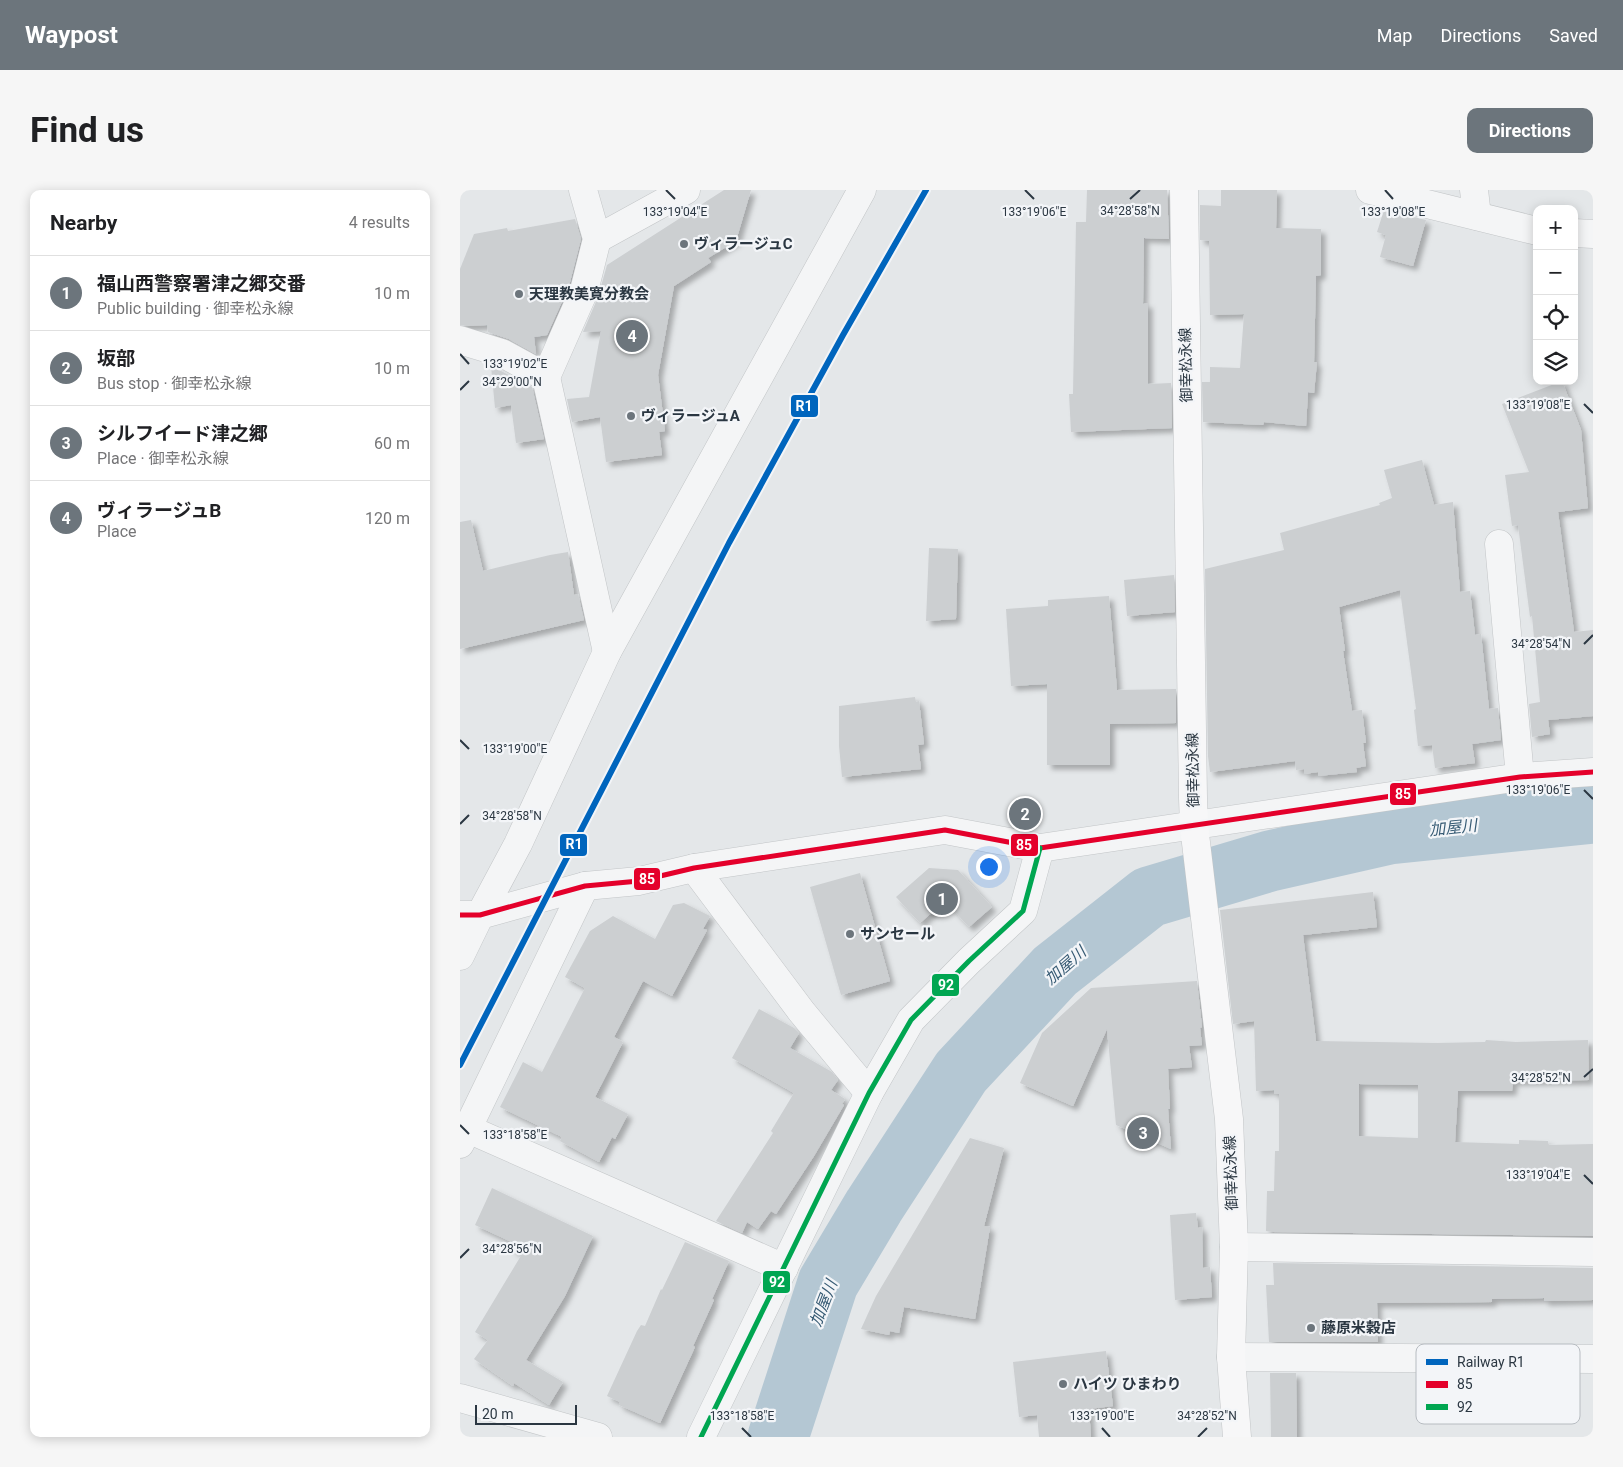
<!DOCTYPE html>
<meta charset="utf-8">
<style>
body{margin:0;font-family:Roboto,"Noto Sans JP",sans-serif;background:#f6f6f6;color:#202124}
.controls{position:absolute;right:15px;top:15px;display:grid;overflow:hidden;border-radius:10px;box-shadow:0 2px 12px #0003}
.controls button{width:45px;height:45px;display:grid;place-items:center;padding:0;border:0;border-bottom:1px solid #e0e0e0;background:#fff;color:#202124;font:25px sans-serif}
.scale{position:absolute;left:15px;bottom:12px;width:102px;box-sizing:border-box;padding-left:5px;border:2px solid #2b3742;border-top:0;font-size:14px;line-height:18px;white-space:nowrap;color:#2b3742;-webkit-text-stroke:4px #f3f5f8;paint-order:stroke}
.you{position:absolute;left:528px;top:676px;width:18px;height:18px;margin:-12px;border:4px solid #fff;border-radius:50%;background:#1a73e8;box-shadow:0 0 0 8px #1a73e833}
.badge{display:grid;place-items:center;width:32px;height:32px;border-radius:50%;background:#6c757c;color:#fff;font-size:16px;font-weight:700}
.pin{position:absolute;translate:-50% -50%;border:2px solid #fff;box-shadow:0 1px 5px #0006}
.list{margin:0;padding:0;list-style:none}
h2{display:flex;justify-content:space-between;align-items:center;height:65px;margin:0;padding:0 20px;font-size:21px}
h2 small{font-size:16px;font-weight:400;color:#757577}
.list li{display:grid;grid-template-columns:32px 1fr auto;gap:15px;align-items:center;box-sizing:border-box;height:75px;padding:0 20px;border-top:1px solid #e0e0e0}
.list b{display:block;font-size:19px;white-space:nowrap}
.list p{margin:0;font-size:16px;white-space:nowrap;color:#757577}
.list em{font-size:16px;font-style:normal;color:#757577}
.icon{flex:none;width:28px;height:28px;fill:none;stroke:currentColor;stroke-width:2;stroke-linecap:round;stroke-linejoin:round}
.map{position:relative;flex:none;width:1133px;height:1247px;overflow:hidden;border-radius:10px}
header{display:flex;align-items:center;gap:30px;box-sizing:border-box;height:70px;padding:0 25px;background:#6c757c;color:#fff}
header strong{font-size:24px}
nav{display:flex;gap:28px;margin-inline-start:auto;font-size:18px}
.intro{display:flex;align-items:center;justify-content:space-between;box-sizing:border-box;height:120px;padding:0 30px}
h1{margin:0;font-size:35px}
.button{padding:12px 22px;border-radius:10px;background:#6c757c;color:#fff;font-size:18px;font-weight:700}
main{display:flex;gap:30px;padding:0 30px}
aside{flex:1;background:#fff;border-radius:10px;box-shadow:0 2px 12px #0003}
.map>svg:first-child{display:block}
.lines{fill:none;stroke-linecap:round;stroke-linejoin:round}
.river{stroke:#b4c7d3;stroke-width:61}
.building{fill:#cccfd1;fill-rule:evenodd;filter:url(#shadow)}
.minor-casing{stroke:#c2c5c7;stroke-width:29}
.secondary-casing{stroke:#c2c5c7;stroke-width:29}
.minor{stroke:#f4f5f6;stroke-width:28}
.secondary{stroke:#f7f7f8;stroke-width:28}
.bus-1-casing{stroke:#f3f5f8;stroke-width:9}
.bus-2-casing{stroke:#f3f5f8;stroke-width:9}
.bus-1{stroke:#e4002b;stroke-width:5}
.bus-2{stroke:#00a651;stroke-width:5}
.rail-1-casing{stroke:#f3f5f8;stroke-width:10}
.rail-1{stroke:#0065bd;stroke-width:6}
.ticks{fill:none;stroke:#2b3742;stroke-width:2}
.poi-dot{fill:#6c757c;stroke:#f3f5f8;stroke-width:2}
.labels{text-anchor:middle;stroke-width:4.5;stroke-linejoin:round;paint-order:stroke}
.poi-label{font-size:15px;font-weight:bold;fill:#2b3742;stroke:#f3f5f8;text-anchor:start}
.street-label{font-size:15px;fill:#2b3742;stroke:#f3f5f8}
.water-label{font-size:16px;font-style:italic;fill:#375b74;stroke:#f3f5f8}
.key{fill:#f3f5f8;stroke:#b7bcc1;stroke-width:1}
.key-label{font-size:14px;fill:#2b3742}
.ticks-label{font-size:12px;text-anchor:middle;fill:#2b3742;stroke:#f3f5f8;stroke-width:4.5;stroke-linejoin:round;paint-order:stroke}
.line-badge{stroke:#f3f5f8;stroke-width:2}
.badge-label{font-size:14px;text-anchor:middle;font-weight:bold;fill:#fff}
</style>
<header>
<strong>Waypost</strong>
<nav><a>Map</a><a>Directions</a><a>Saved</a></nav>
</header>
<div class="intro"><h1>Find us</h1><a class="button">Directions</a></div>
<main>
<aside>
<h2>Nearby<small>4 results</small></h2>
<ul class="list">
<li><span class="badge">1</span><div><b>福山西警察署津之郷交番</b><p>Public building · 御幸松永線</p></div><em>10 m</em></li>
<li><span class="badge">2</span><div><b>坂部</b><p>Bus stop · 御幸松永線</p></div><em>10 m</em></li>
<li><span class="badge">3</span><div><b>シルフイード津之郷</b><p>Place · 御幸松永線</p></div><em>60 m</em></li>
<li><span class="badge">4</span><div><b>ヴィラージュB</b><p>Place</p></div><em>120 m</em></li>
</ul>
</aside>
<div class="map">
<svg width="1133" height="1247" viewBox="0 0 1133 1247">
<defs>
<filter id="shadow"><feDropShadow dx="4.5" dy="4.5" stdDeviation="2.5" flood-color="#0004"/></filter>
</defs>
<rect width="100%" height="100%" fill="#e4e7e9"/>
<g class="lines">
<!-- river -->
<polyline class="river" points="318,1247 368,1093 414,1016 501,882 595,781 689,707 810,671 929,644 1133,623"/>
</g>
<!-- building -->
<g class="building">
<polygon points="264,0 291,0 276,51 248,68 251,72 214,96 198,185 205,241 199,242 202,265 146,272 140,227 112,232 107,209 129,207 141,141 123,142 138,107 147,75"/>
<polygon points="627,0 707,0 709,49 684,48 683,114 688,113 688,194 711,193 712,238 611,242 609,204 613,204 616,32 626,32"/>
<polygon points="761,0 817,0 816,38 861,39 861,85 856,86 854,172 857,172 854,203 848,202 846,236 804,232 803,235 743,232 742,192 750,192 750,177 780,178 784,124 750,125 749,51 740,50 740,15 761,16"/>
<polygon points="924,20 966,30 953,76 920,67 926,45 917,42"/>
<polygon points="115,29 121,49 109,96 87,145 74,147 76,164 49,149 28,142 27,135 8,136 0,135 0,79 14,44 47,38 48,41"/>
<polygon points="31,176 72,197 84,249 56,253 51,215 35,218"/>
<polygon points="1102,191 1121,240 1128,318 1098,322 1114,442 1133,440 1133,526 1088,530 1090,544 1072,547 1069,514 1080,512 1072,426 1070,427 1058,335 1052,336 1045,285 1069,282 1042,214"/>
<polygon points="962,270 974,315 993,312 1000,402 1010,401 1015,445 1021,444 1029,519 1038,518 1041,550 1012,554 1015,573 975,578 972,555 958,556 954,520 956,519 940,400 879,417 885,461 883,461 892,521 902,520 906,553 903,553 906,576 896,578 897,582 858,586 858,582 844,584 844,579 836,580 835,571 750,582 748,566 745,379 824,360 820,343 920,315 919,313 932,308 924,280"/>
<polygon points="11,330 23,381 90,365 108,362 114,405 118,404 124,430 0,459 0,332"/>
<polygon points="469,358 498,359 496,429 466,431"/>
<polygon points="714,385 715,422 667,426 664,390"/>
<polygon points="649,406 657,500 716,499 716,533 650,534 650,575 587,575 587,494 551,496 546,419 588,416 588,410"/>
<polygon points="455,507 456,512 459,511 464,554 458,555 461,579 382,587 379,556 379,516"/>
<polygon points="469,678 498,680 532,717 509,737 485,711 460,733 436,707"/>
<polygon points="400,683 430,791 381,805 350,697"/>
<path d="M913,702L917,737L843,745L856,851L976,853L1025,852L1026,850L1056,852L1128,850L1129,890L1053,891L1052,901H998L995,952L1059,954V950L1088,951V955L1133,954V1046L813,1042L806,1041L807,1001H814L815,961H819V904H814V900L796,901L794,831L773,834L760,720ZM899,894L958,895V948L899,946Z"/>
<polygon points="224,713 250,726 243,739 247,740 212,806 183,791 154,847 163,852 135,907 168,924 155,949 152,947 139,972 100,951 102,947 40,917 63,872 82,882 125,798 105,787 130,741 153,726 195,749 213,715"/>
<polygon points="737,791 742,837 740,838 742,855 729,856 732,877 708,879 710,919 708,919 711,959 656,935 647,839 613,916 560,893 582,843 631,798"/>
<polygon points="299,819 334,838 339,843 330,858 372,882 378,890 371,900 385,909 382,914 384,915 354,966 316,1024 311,1021 298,1039 287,1032 282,1043 256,1031 313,943 311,941 334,903 272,868"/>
<polygon points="510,948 544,958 524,1036 530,1037 515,1129 444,1117 439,1143 430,1141 429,1145 401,1139 416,1106"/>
<polygon points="32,998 133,1046 105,1106 66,1170 103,1192 89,1215 54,1193 53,1196 14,1169 28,1150 15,1142 62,1064 51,1059 54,1053 15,1035"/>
<polygon points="736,1023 738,1038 742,1037 743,1078 750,1077 752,1107 715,1110 710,1025"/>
<polygon points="225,1052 269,1071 252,1109 254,1110 233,1156 235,1157 200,1233 159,1215 160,1212 147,1206 177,1141 181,1135 185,1136 201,1099 202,1100"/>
<polygon points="813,1073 1133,1078 1133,1110 1084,1111 1084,1108 1032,1109 1032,1112 917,1113 918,1152 809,1152 806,1095 814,1095"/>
<polygon points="646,1161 653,1216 629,1219 631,1247 579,1247 577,1225 559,1227 553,1172"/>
<polygon points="810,1183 836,1183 837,1247 811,1247"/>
</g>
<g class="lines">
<defs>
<g id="minor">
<polyline points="910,0 1077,41"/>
<polyline points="1014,0 1017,26"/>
<polyline points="1114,43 1133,44"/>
<polyline points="137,49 226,0"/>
<polyline points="0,150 42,163 86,187 124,101 137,49 123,0"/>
<polyline points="86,187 147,462"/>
<polyline points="1039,354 1060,587"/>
<polyline points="234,678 341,821 409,903"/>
<polyline points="0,725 20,725 125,696 179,691 234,678 485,640 580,658 1060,587 1133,582"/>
<polyline points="0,766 20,725 58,654 147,462 402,0"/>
<polyline points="8,939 324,1078"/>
<polyline points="0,954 125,696"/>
<polyline points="774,1057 1133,1062"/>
<polyline points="771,1167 1133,1169"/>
<polyline points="0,1208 138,1247"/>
<polyline points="241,1247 409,903 451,830 509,771 563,721 580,658"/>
</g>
<polyline id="secondary" points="724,0 733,608 734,636 769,929 774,1057 771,1167 777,1247"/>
</defs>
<!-- minor casing -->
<use href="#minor" class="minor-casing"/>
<!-- secondary casing -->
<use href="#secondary" class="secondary-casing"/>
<!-- minor -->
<use href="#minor" class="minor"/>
<!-- secondary -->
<use href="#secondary" class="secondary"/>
<defs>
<polyline id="bus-1" points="0,725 20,725 125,696 179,691 234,678 485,640 580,658 1060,587 1133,582"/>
<polyline id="bus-2" points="241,1247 409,903 451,830 509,771 563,721 580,658"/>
</defs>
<!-- bus-1 casing -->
<use href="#bus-1" class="bus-1-casing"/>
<!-- bus-2 casing -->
<use href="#bus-2" class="bus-2-casing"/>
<!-- bus-1 -->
<use href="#bus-1" class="bus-1"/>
<!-- bus-2 -->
<use href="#bus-2" class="bus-2"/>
<defs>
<polyline id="rail-1" points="0,875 269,353 383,145 466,0"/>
</defs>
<!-- rail-1 casing -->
<use href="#rail-1" class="rail-1-casing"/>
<!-- rail-1 -->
<use href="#rail-1" class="rail-1"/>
</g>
<!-- ticks -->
<path class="ticks" d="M206,0L215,9M565,0L574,9M925,0L933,9M670,9L680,0M0,164L9,174M0,200L9,191M1124,214L1133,223M1124,454L1133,445M0,550L9,559M1124,600L1133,609M0,634L9,625M1124,887L1133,879M0,935L9,944M1124,985L1133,994M0,1068L9,1059M282,1238L291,1247M642,1238L650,1247M738,1247L747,1238"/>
<!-- markers -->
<g class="poi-dot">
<circle cx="224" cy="54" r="5"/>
<circle cx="59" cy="104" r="5"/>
<circle cx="171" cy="226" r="5"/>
<circle cx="390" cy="744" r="5"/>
<circle cx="851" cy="1138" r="5"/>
<circle cx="603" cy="1194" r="5"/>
</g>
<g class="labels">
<!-- poi labels -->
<g class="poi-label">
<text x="234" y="59">ヴィラージュC</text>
<text x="69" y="109">天理教美寛分教会</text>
<text x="181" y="231">ヴィラージュA</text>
<text x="400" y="749">サンセール</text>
<text x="861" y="1143">藤原米穀店</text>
<text x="613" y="1199">ハイツ ひまわり</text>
</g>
<!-- street labels -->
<g class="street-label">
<text transform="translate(726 175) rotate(-91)" y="5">御幸松永線</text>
<text transform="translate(733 580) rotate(-91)" y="5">御幸松永線</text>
<text transform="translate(771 983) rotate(-92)" y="5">御幸松永線</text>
</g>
<!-- water labels -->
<g class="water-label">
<text transform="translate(993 637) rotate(-6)" y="6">加屋川</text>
<text transform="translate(605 775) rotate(-41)" y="6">加屋川</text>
<text transform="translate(363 1113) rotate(-69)" y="6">加屋川</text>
</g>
</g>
<!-- legend -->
<rect x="956" y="1154" width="164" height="80" rx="8" class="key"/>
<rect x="966" y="1169" width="22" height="6" fill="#0065bd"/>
<rect x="966" y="1191" width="22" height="7" fill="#e4002b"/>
<rect x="966" y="1214" width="22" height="6" fill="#00a651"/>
<g class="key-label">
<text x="997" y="1177">Railway R1</text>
<text x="997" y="1199">85</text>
<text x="997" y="1222">92</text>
</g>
<g class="ticks-label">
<text x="670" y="25">34°28'58"N</text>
<text x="215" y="26">133°19'04"E</text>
<text x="574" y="26">133°19'06"E</text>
<text x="933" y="26">133°19'08"E</text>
<text x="55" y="178">133°19'02"E</text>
<text x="52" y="196">34°29'00"N</text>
<text x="1078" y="219">133°19'08"E</text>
<text x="1081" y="458">34°28'54"N</text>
<text x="55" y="563">133°19'00"E</text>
<text x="1078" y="604">133°19'06"E</text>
<text x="52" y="630">34°28'58"N</text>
<text x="1081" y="892">34°28'52"N</text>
<text x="55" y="949">133°18'58"E</text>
<text x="1078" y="989">133°19'04"E</text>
<text x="52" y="1063">34°28'56"N</text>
<text x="282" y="1230">133°18'58"E</text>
<text x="642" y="1230">133°19'00"E</text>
<text x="747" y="1230">34°28'52"N</text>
</g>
<g class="line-badge">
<rect x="330" y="204" width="29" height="24" rx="5" fill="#0065bd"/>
<rect x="929" y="592" width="28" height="24" rx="5" fill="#e4002b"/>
<rect x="99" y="643" width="29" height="24" rx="5" fill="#0065bd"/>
<rect x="550" y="643" width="29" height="24" rx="5" fill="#e4002b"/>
<rect x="173" y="677" width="28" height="24" rx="5" fill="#e4002b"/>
<rect x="471" y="783" width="29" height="24" rx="5" fill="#00a651"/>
<rect x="302" y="1080" width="29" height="24" rx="5" fill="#00a651"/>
</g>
<g class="badge-label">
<text x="344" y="221">R1</text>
<text x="943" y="609">85</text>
<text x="114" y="659">R1</text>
<text x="564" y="660">85</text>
<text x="187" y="694">85</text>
<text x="486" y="800">92</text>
<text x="317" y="1097">92</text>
</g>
</svg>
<div class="controls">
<button>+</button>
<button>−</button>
<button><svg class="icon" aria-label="locate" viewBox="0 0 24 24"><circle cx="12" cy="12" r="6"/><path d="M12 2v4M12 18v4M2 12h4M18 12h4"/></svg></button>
<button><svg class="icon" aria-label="layers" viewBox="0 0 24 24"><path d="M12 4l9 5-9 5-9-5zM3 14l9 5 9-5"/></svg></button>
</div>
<div class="scale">20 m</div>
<div class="you"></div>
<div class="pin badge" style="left:482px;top:709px">1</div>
<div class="pin badge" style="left:565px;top:624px">2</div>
<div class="pin badge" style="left:683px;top:943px">3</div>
<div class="pin badge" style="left:172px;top:146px">4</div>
</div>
</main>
